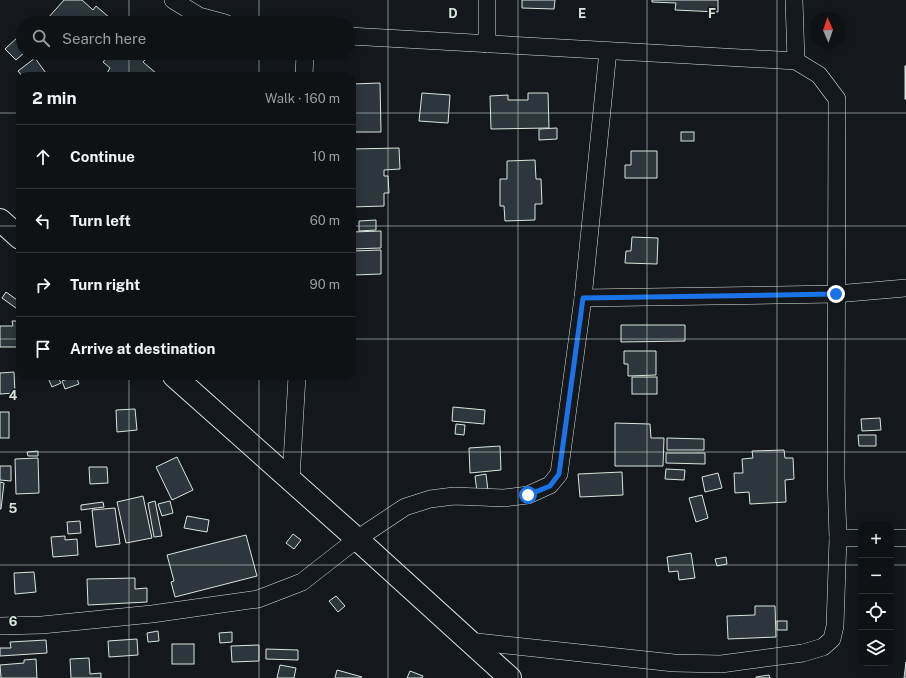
<!DOCTYPE html>
<meta charset="utf-8">
<style>
body{margin:0;font-family:"Public Sans",sans-serif;background:#181b1e;color:#f1f3f6}
.controls{position:absolute;right:12px;bottom:12px;display:grid;overflow:hidden;border-radius:8px;box-shadow:0 2px 10px #0003}
.controls button{width:36px;height:36px;display:grid;place-items:center;padding:0;border:0;border-bottom:1px solid #2f3234;background:#0f1215;color:#f1f3f6;font:20px sans-serif}
.compass{position:absolute;left:810px;top:12px;width:36px;height:36px;border-radius:50%;background:#0f1215;box-shadow:0 2px 10px #0003;rotate:358deg}
.stop{position:absolute;width:12px;height:12px;margin:-9px;border:3px solid #1a73e8;border-radius:50%;background:#fff}
.stop.end{background:#1a73e8;border-color:#fff;box-shadow:0 1px 4px #0008}
.list{margin:0;padding:0;list-style:none}
h2{display:flex;justify-content:space-between;align-items:center;height:52px;margin:0;padding:0 16px;font-size:17px}
h2 small{font-size:13px;font-weight:400;color:#9b9ea0}
.list li{display:grid;grid-template-columns:26px 1fr auto;gap:12px;align-items:center;box-sizing:border-box;height:64px;padding:0 16px;border-top:1px solid #2f3234}
.list b{display:block;font-size:15px;white-space:nowrap}
.list em{font-size:13px;font-style:normal;color:#9b9ea0}
.icon{flex:none;width:22px;height:22px;fill:none;stroke:currentColor;stroke-width:2;stroke-linecap:round;stroke-linejoin:round}
.map{position:relative;flex:none;width:906px;height:678px;overflow:hidden}
.search{position:absolute;background:#0f1215;box-shadow:0 2px 10px #0003;left:16px;top:16px;width:340px;height:44px;display:flex;align-items:center;gap:10px;box-sizing:border-box;padding:0 14px;border-radius:22px;color:#9b9ea0;font-size:15px}
.panel{position:absolute;background:#0f1215;box-shadow:0 2px 10px #0003;left:16px;top:72px;width:340px;height:308px;border-radius:12px}
.map>svg:first-child{display:block}
.building{fill:#2c363c;stroke:#d8e6dc}
.lines{fill:none;stroke-linecap:round;stroke-linejoin:round}
.minor-casing{stroke:#d8e6dc;stroke-width:18}
.primary-casing{stroke:#d8e6dc;stroke-width:24}
.minor{stroke:#14181c;stroke-width:17}
.primary{stroke:#14181c;stroke-width:22}
.route{stroke:#1a73e8;stroke-width:5}
.grid{fill:none;stroke:#d8e6dc;stroke-width:1;stroke-opacity:0.55}
.grid-label{font-size:13px;text-anchor:middle;font-weight:bold;fill:#d8e6dc;stroke:#14181c;stroke-width:3;stroke-linejoin:round;paint-order:stroke}
</style>
<div class="map">
<svg width="906" height="678" viewBox="0 0 906 678">
<rect width="100%" height="100%" fill="#14181c"/>
<!-- building -->
<g class="building">
<polygon points="64,0 82,0 93,10 96,6 110,18 105,23 54,23 48,18"/>
<polygon points="522,0 555,0 554,9 522,8"/>
<polygon points="652,0 718,0 718,12 675,10 676,3 652,2"/>
<polygon points="20,35 23,38 23,53 24,53 16,60 5,49"/>
<polygon points="79,53 92,53 86,60"/>
<polygon points="111,53 139,53 146,59 143,62 157,74 155,76 110,76 107,73 110,68 103,62"/>
<polygon points="35,58 48,76 22,76 18,71"/>
<rect x="905" y="66" width="1" height="33"/>
<polygon points="380,83 381,132 352,132 352,84"/>
<polygon points="422,93 450,95 448,123 419,121"/>
<polygon points="528,93 548,93 549,128 491,129 490,96 508,95 508,100 528,100"/>
<polygon points="557,128 557,139 539,140 539,129"/>
<rect x="681" y="132" width="13" height="9"/>
<polygon points="399,148 400,169 384,170 384,176 388,176 389,193 384,193 384,206 352,207 352,149"/>
<polygon points="631,151 657,151 657,178 625,178 625,165 631,165"/>
<polygon points="535,160 536,179 541,179 542,204 535,204 535,220 505,221 504,206 500,206 500,179 507,179 507,161"/>
<polygon points="376,220 376,230 359,231 359,221"/>
<polygon points="381,231 381,248 352,249 352,232"/>
<polygon points="632,237 658,238 657,264 625,263 626,251 631,251"/>
<polygon points="381,250 381,274 353,275 352,251"/>
<polygon points="6,292 20,302 20,311 2,298"/>
<polygon points="12,321 20,321 20,347 0,347 0,326 13,326"/>
<polygon points="621,325 685,325 685,341 621,342"/>
<polygon points="624,351 656,351 656,375 628,376 628,364 624,364"/>
<polygon points="14,372 15,393 0,394 0,373"/>
<polygon points="52,376 57,376 61,383 52,387 48,378"/>
<polygon points="76,376 79,384 65,389 62,381"/>
<rect x="632" y="377" width="25" height="17"/>
<polygon points="453,407 485,410 484,424 452,421"/>
<polygon points="135,409 137,430 117,432 116,410"/>
<rect x="0" y="412" width="9" height="26"/>
<polygon points="880,418 881,430 862,431 861,419"/>
<polygon points="615,423 650,424 651,438 664,438 663,466 615,466"/>
<polygon points="456,424 465,425 464,435 455,434"/>
<polygon points="858,435 876,435 876,446 859,446"/>
<polygon points="667,438 704,439 704,450 667,450"/>
<polygon points="500,446 501,470 470,473 469,448"/>
<polygon points="784,450 785,458 793,458 794,479 785,480 786,502 750,504 749,492 735,493 734,473 743,473 742,459 753,458 752,451"/>
<polygon points="38,451 38,456 28,456 27,452"/>
<polygon points="666,453 705,453 705,464 666,463"/>
<polygon points="177,457 193,490 172,500 156,467"/>
<polygon points="38,458 39,493 16,494 15,459"/>
<polygon points="0,466 11,466 11,481 0,480"/>
<polygon points="89,467 107,467 108,483 90,484"/>
<polygon points="666,469 685,470 684,480 665,479"/>
<polygon points="622,472 623,495 580,497 578,474"/>
<polygon points="718,473 722,488 705,492 702,477"/>
<polygon points="486,474 488,491 477,492 475,476"/>
<polygon points="0,482 4,483 1,509 0,509"/>
<polygon points="702,495 708,518 696,522 689,498"/>
<polygon points="143,496 152,538 126,543 117,502"/>
<polygon points="155,501 162,536 154,537 148,503"/>
<polygon points="170,501 173,513 162,516 158,504"/>
<polygon points="103,502 104,507 81,510 81,505"/>
<polygon points="115,508 120,544 96,547 92,510"/>
<polygon points="187,516 209,520 207,532 184,528"/>
<polygon points="80,521 81,533 68,534 67,522"/>
<polygon points="293,534 301,540 294,549 286,543"/>
<polygon points="246,535 257,576 175,597 171,582 174,581 167,555"/>
<polygon points="65,536 65,540 77,539 78,555 53,557 51,537"/>
<polygon points="691,553 695,578 679,580 678,571 669,572 667,557"/>
<polygon points="726,557 727,564 717,566 715,559"/>
<polygon points="34,572 36,592 15,594 14,573"/>
<polygon points="135,578 135,589 147,588 147,602 88,605 87,579"/>
<polygon points="336,596 345,606 338,612 329,601"/>
<polygon points="755,606 775,606 776,637 728,639 727,616 755,615"/>
<rect x="777" y="621" width="10" height="9"/>
<polygon points="158,631 159,641 148,642 147,633"/>
<polygon points="232,632 232,642 220,643 219,633"/>
<polygon points="137,639 138,655 109,657 108,641"/>
<polygon points="46,640 47,653 0,656 0,648 11,648 10,642"/>
<rect x="172" y="644" width="22" height="20"/>
<polygon points="259,645 259,661 232,662 231,646"/>
<polygon points="266,649 298,650 298,660 266,659"/>
<polygon points="89,658 90,674 101,673 101,678 71,678 70,659"/>
<polygon points="36,659 37,678 1,678 0,665 24,663 24,660"/>
<polygon points="906,662 906,678 904,678"/>
<polygon points="280,665 296,668 294,678 277,678"/>
<polygon points="337,670 362,677 361,678 335,678"/>
<polygon points="410,671 423,676 422,678 407,678"/>
<polygon points="769,675 770,678 756,678 756,677"/>
</g>
<g class="lines">
<defs>
<g id="minor">
<polyline points="173,0 199,16 225,23"/>
<polyline points="487,0 487,44"/>
<polyline points="794,0 796,61"/>
<polyline points="349,36 796,61 819,75 837,99 836,477 838,538 835,626 832,639 823,647 803,653 721,664 674,663 468,641"/>
<polyline points="304,76 305,53"/>
<polyline points="583,298 836,294 906,288"/>
<polyline points="291,479 297,376"/>
<polyline points="838,538 861,538"/>
<polyline points="891,538 906,538"/>
<polyline points="0,626 42,625 152,614 258,599 302,582 357,539 405,507 430,499 454,496 504,498 528,495 550,485 559,474 583,298 608,51"/>
</g>
<g id="primary">
<polyline points="0,220 20,238"/>
<polyline points="174,376 357,539 510,678"/>
</g>
</defs>
<!-- minor casing -->
<use href="#minor" class="minor-casing"/>
<!-- primary casing -->
<use href="#primary" class="primary-casing"/>
<!-- minor -->
<use href="#minor" class="minor"/>
<!-- primary -->
<use href="#primary" class="primary"/>
</g>
<g class="lines">
<!-- route -->
<polyline class="route" points="528,495 550,486 559,474 583,298 836,294"/>
</g>
<!-- grid -->
<path class="grid" d="M129,0V23M259,0V23M388,0V678M518,0V678M647,0V678M777,0V678M129,53V76M259,53V76M0,113H20M352,113H906M0,226H20M352,226H906M0,339H20M352,339H906M129,376V678M259,376V678M0,452H906M0,565H861M891,565H906"/>
<g class="grid-label">
<text x="453" y="18">D</text>
<text x="582" y="18">E</text>
<text x="712" y="18">F</text>
<text x="13" y="400">4</text>
<text x="13" y="513">5</text>
<text x="13" y="626">6</text>
</g>
</svg>
<div class="controls">
<button>+</button>
<button>−</button>
<button><svg class="icon" aria-label="locate" viewBox="0 0 24 24"><circle cx="12" cy="12" r="6"/><path d="M12 2v4M12 18v4M2 12h4M18 12h4"/></svg></button>
<button><svg class="icon" aria-label="layers" viewBox="0 0 24 24"><path d="M12 4l9 5-9 5-9-5zM3 14l9 5 9-5"/></svg></button>
</div>
<svg class="compass" viewBox="-18 -18 36 36"><path d="M0-13l5 13h-10z" fill="#e53935"/><path d="M0 13l5-13h-10z" fill="#9b9ea0"/></svg>
<div class="stop" style="left:528px;top:495px"></div>
<div class="stop end" style="left:836px;top:294px"></div>
<div class="search"><svg class="icon" aria-label="search" viewBox="0 0 24 24"><circle cx="10" cy="10" r="6"/><path d="M15 15l6 6"/></svg>Search here</div>
<section class="panel">
<h2>2 min<small>Walk · 160 m</small></h2>
<ul class="list">
<li><svg class="icon" aria-label="ahead" viewBox="0 0 24 24"><path d="M12 20V5M6 11l6-6 6 6"/></svg><div><b>Continue</b></div><em>10 m</em></li>
<li><svg class="icon" aria-label="left" viewBox="0 0 24 24"><path d="M17 20v-9H6M10 6l-5 5 5 5"/></svg><div><b>Turn left</b></div><em>60 m</em></li>
<li><svg class="icon" aria-label="right" viewBox="0 0 24 24"><path d="M7 20v-9h11M14 6l5 5-5 5"/></svg><div><b>Turn right</b></div><em>90 m</em></li>
<li><svg class="icon" aria-label="arrive" viewBox="0 0 24 24"><path d="M6 21V4h12l-3 4 3 4H6"/></svg><div><b>Arrive at destination</b></div></li>
</ul>
</section>
</div>
